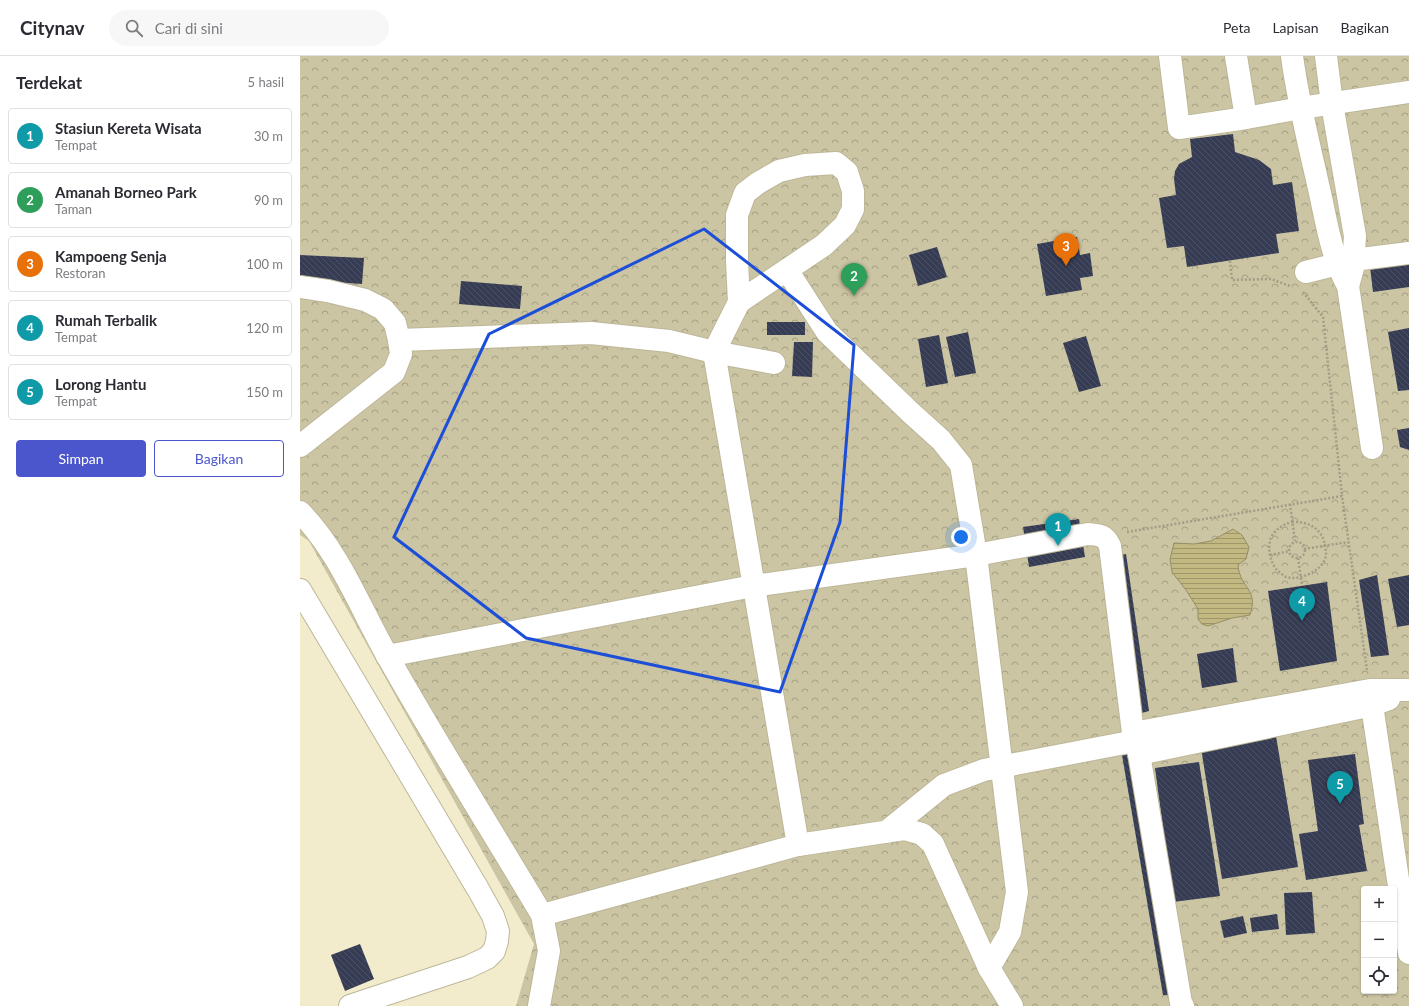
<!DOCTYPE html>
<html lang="id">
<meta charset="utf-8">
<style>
body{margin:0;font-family:Lato,sans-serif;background:#f7f7f7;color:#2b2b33}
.controls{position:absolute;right:12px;bottom:12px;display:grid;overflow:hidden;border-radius:4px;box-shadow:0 1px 3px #0004}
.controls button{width:36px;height:36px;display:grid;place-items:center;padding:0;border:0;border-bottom:1px solid #e1e1e2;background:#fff;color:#2b2b33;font:20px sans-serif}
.you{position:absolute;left:661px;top:481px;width:14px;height:14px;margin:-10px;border:3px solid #fff;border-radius:50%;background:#1a73e8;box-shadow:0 0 0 6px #1a73e833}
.badge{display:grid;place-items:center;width:26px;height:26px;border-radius:50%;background:#4b56cc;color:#fff;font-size:13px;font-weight:700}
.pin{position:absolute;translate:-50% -33px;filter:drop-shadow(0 1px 2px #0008)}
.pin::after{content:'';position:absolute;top:21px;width:14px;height:12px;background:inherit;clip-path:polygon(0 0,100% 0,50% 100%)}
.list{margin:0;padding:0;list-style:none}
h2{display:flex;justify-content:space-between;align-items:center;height:52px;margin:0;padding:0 16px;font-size:17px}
h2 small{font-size:13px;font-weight:400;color:#7c7c81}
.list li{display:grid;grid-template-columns:26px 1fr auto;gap:12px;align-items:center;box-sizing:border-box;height:56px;margin:0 8px 8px;padding:0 8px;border:1px solid #e1e1e2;border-radius:4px}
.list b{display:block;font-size:15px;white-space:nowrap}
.list p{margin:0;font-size:13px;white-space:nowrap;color:#7c7c81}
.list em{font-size:13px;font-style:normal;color:#7c7c81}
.actions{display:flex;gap:8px;padding:12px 16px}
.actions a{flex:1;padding:9px 0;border:1px solid #4b56cc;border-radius:4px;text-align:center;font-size:14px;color:#4b56cc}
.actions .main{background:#4b56cc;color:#fff}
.icon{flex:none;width:22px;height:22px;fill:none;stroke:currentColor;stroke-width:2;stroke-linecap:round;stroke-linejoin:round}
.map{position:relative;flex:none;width:1109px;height:950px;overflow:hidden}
header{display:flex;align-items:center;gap:24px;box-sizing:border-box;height:56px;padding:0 20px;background:#fff;border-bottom:1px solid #e1e1e2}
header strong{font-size:19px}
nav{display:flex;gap:22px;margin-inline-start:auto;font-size:14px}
.search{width:280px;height:36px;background:#f7f7f7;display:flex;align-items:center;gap:10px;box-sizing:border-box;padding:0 14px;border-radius:22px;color:#7c7c81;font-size:15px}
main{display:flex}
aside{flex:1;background:#fff}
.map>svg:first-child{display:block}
.park{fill:url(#park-crowns);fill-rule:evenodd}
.water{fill:url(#water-rules);stroke:#968f65}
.building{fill:url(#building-back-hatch)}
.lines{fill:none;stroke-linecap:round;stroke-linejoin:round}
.minor-casing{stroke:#bdb799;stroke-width:24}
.path{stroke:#a19d86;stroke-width:2.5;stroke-dasharray:2 2;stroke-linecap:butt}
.minor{stroke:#fff;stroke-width:22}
.marked{fill:none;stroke:#1d4ed8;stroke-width:3;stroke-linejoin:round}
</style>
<header>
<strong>Citynav</strong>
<div class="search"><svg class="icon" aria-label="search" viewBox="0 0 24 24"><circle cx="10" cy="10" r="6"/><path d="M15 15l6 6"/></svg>Cari di sini</div>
<nav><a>Peta</a><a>Lapisan</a><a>Bagikan</a></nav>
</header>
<main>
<aside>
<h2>Terdekat<small>5 hasil</small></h2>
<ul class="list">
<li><span class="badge" style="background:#0f9aa8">1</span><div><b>Stasiun Kereta Wisata</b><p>Tempat</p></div><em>30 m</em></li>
<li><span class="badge" style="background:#2e9e5b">2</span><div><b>Amanah Borneo Park</b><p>Taman</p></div><em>90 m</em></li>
<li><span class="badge" style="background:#e8710a">3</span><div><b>Kampoeng Senja</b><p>Restoran</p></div><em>100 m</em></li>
<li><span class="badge" style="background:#0f9aa8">4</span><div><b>Rumah Terbalik</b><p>Tempat</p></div><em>120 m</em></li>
<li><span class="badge" style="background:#0f9aa8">5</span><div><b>Lorong Hantu</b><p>Tempat</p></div><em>150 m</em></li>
</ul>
<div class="actions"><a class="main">Simpan</a><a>Bagikan</a></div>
</aside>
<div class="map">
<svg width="1109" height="950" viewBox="0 0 1109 950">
<defs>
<pattern id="park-crowns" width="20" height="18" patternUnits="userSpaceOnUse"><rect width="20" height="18" fill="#cbc5a3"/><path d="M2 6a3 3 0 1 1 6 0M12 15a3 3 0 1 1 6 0" fill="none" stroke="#a5a084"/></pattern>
<pattern id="water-rules" width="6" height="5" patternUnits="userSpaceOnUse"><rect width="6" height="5" fill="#c2b881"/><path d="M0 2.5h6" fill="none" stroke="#9e9669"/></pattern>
<pattern id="building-back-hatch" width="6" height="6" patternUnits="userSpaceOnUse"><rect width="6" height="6" fill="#363c53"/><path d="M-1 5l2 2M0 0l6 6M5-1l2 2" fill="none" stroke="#4b5063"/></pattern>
</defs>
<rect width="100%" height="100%" fill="#f2eccd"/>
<!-- park -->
<path class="park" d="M0,0H1109V950H216L234,888L9,485L0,479ZM1064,833H1094V935H1064Z"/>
<!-- water -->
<path class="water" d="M933,473L942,479L949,491L946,503L938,509C940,533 959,532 950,559L932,562L908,570L902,568L898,563V553L886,534L872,516L870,503L874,487L894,488L911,485Z"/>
<!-- building -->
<g class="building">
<polygon points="933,78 935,96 959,104 971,113 973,129 992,126 999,175 976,178 979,197 887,211 884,190 867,192 859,142 876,139 874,123 875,115 879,108 892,101 890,83"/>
<polygon points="777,181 780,199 790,197 793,220 780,222 782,234 746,240 737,188"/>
<polygon points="637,191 647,221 618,230 609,199"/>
<polygon points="0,199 64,202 62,228 0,224"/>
<polygon points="1109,206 1109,231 1073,236 1070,211"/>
<polygon points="161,225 222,230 220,253 159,248"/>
<rect x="467" y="266" width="38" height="13"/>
<polygon points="1109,272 1109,334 1098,335 1088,276"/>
<polygon points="668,276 676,317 655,321 646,281"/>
<polygon points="639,279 648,327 626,331 618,283"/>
<polygon points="786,280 801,330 779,336 763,287"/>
<polygon points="494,286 513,286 512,321 492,320"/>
<polygon points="1109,372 1109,394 1100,391 1097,374"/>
<polygon points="779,463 785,501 729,511 723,471"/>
<polygon points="826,498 849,655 838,658 815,500"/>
<polygon points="1077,519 1089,599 1071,601 1059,524"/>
<polygon points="1109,519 1109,569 1097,571 1088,523"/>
<polygon points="1027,526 1037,605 980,615 968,535"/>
<polygon points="933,592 937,626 902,632 897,598"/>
<polygon points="976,680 998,811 922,823 901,692"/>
<polygon points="830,698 872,939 863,939 822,699"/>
<polygon points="1055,698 1064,768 1059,769 1067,815 1006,824 999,778 1018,775 1008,704"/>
<polygon points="899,706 920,840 873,846 855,712"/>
<polygon points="1012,836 1015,877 986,879 984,837"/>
<polygon points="977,858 979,873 952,876 950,862"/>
<polygon points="943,860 947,877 924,882 920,865"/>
<polygon points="60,888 74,923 45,935 31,899"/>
</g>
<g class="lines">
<defs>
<g id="minor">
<polyline points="870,0 879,72 946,62 936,0"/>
<path d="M992,0C998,46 1010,92 1020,137C1027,169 1032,202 1048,230L1072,392"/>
<polyline points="1026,0 1032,48 1055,180 1053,212 1048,230"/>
<polyline points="946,62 1001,52 1109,36"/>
<polyline points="487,214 527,276 610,356 641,384 661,409 676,499 717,836 710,876 689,912"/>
<polyline points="1006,216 1053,204 1109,197"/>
<polyline points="0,231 28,235 65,244 83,253 95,267 99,284 101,298 94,316 0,390"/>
<polyline points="439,246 437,205 437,159 445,137 458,127 479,115 505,109 536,107 547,116 553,135 553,153 545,169 524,189 439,246 414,296 498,789"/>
<polyline points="99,284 291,277 369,285 414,296 474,307"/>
<path d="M0,456C40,497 60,552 88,601C137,688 191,773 242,859L249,895L239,950"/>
<polyline points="0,534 178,833 193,860 198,875 197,885 194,895 187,902 168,911 50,950"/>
<path d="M87,600L453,530L676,499L788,478C800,479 805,479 810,490L833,677L839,698L881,947L883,950"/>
<polyline points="1070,636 1109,897"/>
<polyline points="833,677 1070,634 1109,634"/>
<polyline points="839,698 1073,649 1089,643"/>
<polyline points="586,776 644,729 684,714 835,685"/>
<polyline points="242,859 498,789 604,773 622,778 633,788 689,912 712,950"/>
</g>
</defs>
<!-- minor casing -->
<use href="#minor" class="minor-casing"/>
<!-- path -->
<g class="path">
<polyline points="930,205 932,224 971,223 990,230"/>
<polyline points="1003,236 1023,261 1042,439"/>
<polyline points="990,448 995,485"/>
<path d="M992,466C1008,465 1023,473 1025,490C1026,495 1027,500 1024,505C1018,517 996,526 984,520C982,518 979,516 977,514C969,505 966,486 974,477C979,471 985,468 992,466Z"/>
<polyline points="827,476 1042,440 1067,614"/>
<circle cx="997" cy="494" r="8"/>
<polyline points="1004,493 1048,486"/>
<polyline points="970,499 990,495"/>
<polyline points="998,502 1002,529"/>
</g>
<!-- minor -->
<use href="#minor" class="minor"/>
</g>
<!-- marked area -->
<path class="marked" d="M404,173L554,289L540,466L480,636L226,582L94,481L189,278Z"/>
</svg>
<div class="controls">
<button>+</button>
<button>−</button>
<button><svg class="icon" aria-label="locate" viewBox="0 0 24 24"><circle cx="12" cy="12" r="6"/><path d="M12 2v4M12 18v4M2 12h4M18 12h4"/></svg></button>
</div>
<div class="you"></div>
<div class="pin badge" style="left:758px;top:490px;background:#0f9aa8">1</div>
<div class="pin badge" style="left:554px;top:240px;background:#2e9e5b">2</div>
<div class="pin badge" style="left:766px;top:210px;background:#e8710a">3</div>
<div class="pin badge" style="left:1002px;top:565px;background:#0f9aa8">4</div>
<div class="pin badge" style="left:1040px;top:748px;background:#0f9aa8">5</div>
</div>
</main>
